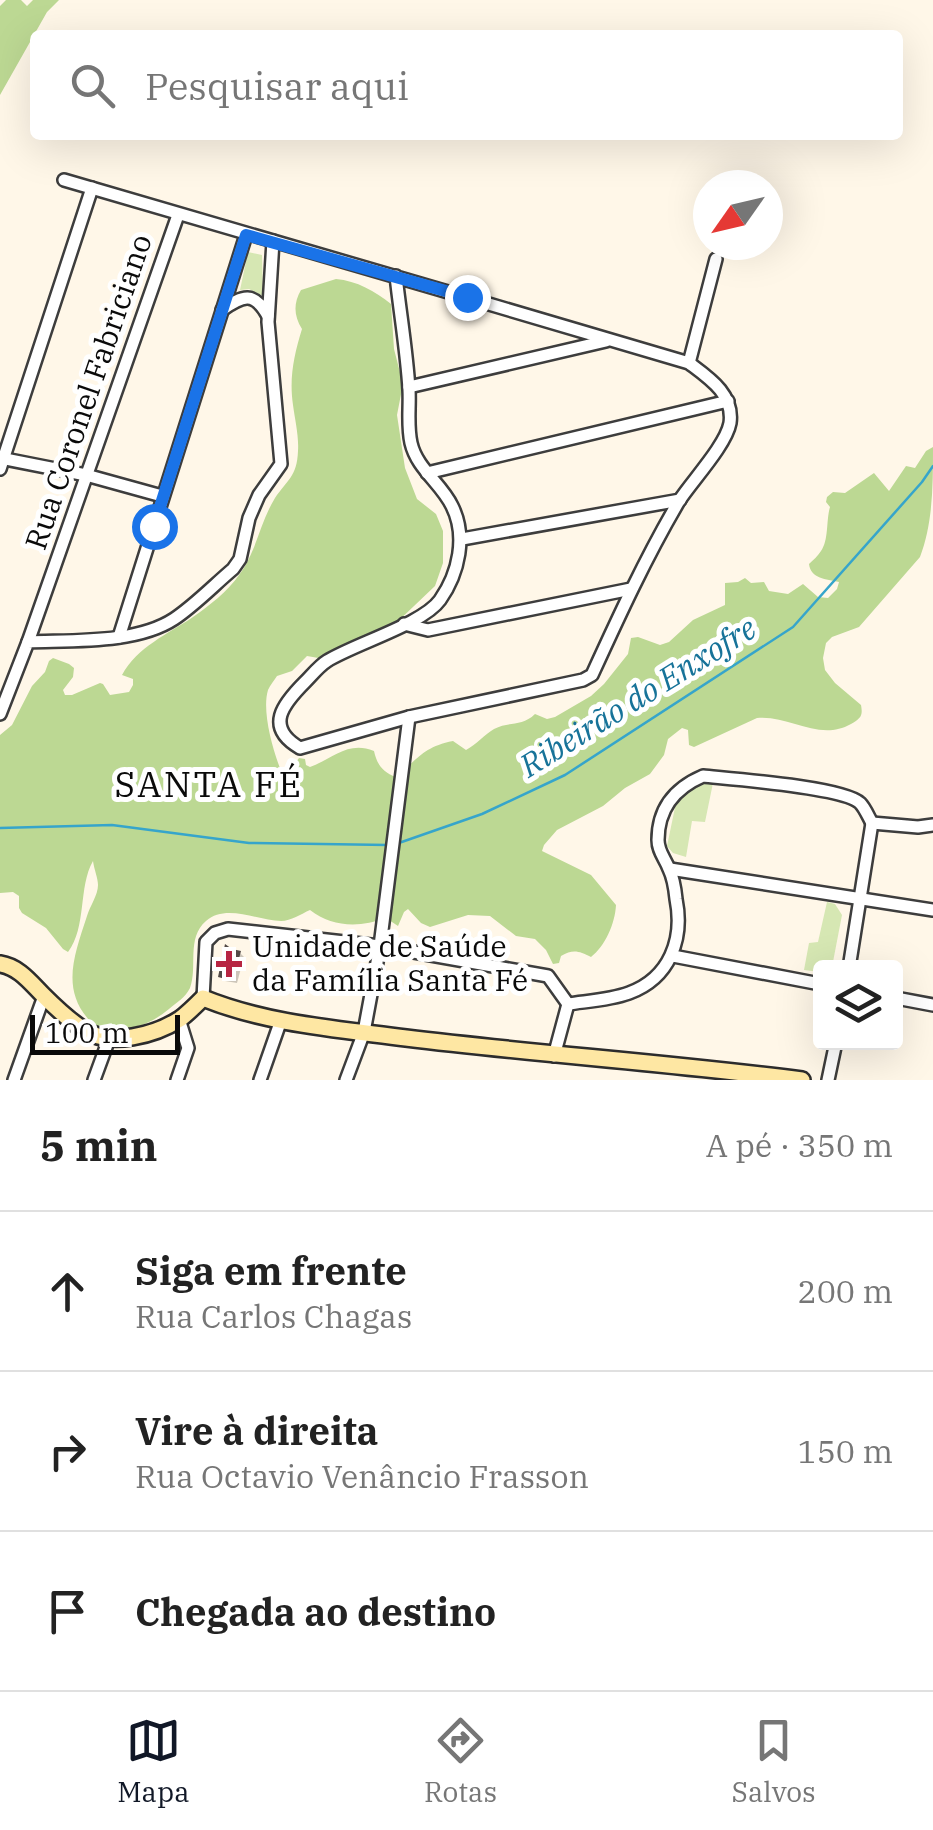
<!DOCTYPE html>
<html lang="pt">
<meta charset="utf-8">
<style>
body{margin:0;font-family:"IBM Plex Serif",serif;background:#f6f6f6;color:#222}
.controls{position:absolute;right:30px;bottom:30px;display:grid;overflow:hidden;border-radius:10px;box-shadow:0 10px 40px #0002}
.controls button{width:90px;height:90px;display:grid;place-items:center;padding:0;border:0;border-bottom:2px solid #e0e0e0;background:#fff;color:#222;font:50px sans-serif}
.compass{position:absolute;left:693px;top:170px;width:90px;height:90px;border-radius:50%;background:#fff;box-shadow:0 10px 40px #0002;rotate:236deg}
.scale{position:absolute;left:30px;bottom:25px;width:150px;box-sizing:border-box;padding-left:10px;border:5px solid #0a0a0a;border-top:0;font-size:28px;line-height:35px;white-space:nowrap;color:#0a0a0a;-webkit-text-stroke:8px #fff;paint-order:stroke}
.stop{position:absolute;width:30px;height:30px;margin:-22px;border:8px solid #1a73e8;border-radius:50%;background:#fff}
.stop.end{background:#1a73e8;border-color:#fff;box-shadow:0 2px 10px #0008}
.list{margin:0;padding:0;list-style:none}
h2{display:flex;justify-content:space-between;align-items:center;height:130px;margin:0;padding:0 40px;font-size:42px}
h2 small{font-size:32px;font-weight:400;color:#767676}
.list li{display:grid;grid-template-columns:65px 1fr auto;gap:30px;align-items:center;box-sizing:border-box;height:160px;padding:0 40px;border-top:2px solid #e0e0e0}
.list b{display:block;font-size:38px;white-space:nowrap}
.list p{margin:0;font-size:32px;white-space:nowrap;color:#767676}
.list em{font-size:32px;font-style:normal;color:#767676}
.icon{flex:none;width:55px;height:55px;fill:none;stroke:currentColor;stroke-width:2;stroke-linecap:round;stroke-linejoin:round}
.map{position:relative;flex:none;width:933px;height:1080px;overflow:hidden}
.search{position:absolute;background:#fff;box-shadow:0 10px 40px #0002;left:30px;right:30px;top:30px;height:110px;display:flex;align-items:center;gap:25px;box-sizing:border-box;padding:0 35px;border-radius:10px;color:#767676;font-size:38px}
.sheet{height:610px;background:#fff}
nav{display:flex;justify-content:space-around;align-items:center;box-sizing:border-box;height:140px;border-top:2px solid #e0e0e0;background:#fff;font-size:28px;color:#767676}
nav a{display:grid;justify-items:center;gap:5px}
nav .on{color:#111827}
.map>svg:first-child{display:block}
.green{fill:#d6e7b3}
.forest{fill:#bcd893}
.shadow{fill:#0003}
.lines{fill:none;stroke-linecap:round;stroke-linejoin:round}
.stream{stroke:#36a5cb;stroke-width:2.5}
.building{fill:#524a47}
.street-casing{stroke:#3d3d3d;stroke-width:16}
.secondary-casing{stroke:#2c2c2c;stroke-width:20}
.street{stroke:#fff;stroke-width:11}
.secondary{stroke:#fee7a3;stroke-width:15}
.route{stroke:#1a73e8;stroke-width:12}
.poi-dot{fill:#b72542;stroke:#fff;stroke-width:4}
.labels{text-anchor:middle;stroke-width:10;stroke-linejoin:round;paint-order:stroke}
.street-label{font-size:30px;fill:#0a0a0a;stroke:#fff}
.poi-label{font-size:30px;fill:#0a0a0a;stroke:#fff;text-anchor:start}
.water-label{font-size:32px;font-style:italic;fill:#177399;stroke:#fff}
.quarter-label{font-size:35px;letter-spacing:2.5px;fill:#0a0a0a;stroke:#fff}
</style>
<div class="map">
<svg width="933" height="1080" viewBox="0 0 933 1080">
<rect width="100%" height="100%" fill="#fff7e8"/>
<!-- green -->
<g class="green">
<polygon points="248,252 262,255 263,296 249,289 240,290"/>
<polygon points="713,783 705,822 692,821 686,857 673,853 667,846 677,798 701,784"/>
<polygon points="827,902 835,904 842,915 832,967 820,968 820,972 804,970 809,943 818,942"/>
</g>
<!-- forest -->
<g class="forest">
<polygon points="6,0 21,0 27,6 33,0 59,0 47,12 0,95 0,6"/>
<path d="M336,279C357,281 375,291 391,304L394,349L403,384L397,415L405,468L417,499L436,514L443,531V563L435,586L393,626L330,660L307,656L292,671L277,676C274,681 270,685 268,690C261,713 275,759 285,780L291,782L295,779L293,766L299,758L305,759L306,765L310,767C332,759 348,740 374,751C377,764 382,772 396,777C418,759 423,747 453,741L466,750C476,745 485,734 494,729C509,721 522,727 535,714L547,719L555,717L591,696L604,684L628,654L631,638L638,637L660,645L669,642L693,620L725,605V583L738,582L745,578L751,583L764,582L769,591L788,594L803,584L818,597L828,598L837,589L839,582C826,579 811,579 809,564C813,560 818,556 821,551C829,540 826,520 830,507L826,502L827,497L833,492L845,493L874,473L889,491L906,466L915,468L926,451L933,447C933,485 933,523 920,557L859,627L832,637L826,643L823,658L825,670L835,683L861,705C863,716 861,718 851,724C819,742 790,715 757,718L694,747L689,745L688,730L682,728L668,739L664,755L650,774L625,788L603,806L557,830L544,845L542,851L591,875L616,905C615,924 605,946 591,957C579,951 573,949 561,956L559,963L553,964L546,950L535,939L516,936L490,916L468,915L430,927L421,923L408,909L404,912L398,926L386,918C359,928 332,927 310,910C301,914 291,921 281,921C259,921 226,903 206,921C186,938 198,967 190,988C185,998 176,1003 169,1009C143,1030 129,1029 97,1028C59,994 73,959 87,916C90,906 98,895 98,885C98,878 94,869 93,861C78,887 87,927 68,952L63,949L46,928L22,913L19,908V896L13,892L0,893V735L12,725L32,686L45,672L49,661L53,658L69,664L74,668L73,677L63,690L65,695H72L100,683L103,684L110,695L129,692L133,685V679L122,675C137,647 168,634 193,617C209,606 228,591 239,575C256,553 260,522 275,498C287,480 297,477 298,451C299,436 295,420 293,405C289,378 294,355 302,329C294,316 293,304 301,290Z"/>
</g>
<!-- shadow -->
<polygon class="shadow" points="240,953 244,957 237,983 225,981 220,976"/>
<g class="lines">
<!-- stream -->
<g class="stream">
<polyline points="0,828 112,825 249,843 388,845"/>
<polyline points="396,844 482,814 565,775 793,627 922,482 933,466"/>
</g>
</g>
<!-- building -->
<polygon class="building" points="225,944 232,949 241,951 233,981 218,977"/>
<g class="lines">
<defs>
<g id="street">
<path d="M64,180C272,241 481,301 689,363C709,378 734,394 730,423C726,445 692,481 679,501C646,557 619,616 592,675L583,680L409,717L300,748C264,727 283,704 305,682C312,675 319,666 327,661C354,644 423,624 440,600C459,573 467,536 452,506C441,483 417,469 411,443C407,425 410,407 409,390C407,353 400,313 396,276"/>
<path d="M222,310C243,295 254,291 268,316"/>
<polyline points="689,363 716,259"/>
<polyline points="409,387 606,341"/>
<polyline points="0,458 86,475 162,496"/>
<polyline points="0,469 92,188"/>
<polyline points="427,473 728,401"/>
<polyline points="462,539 680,500"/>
<polyline points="404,624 428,630 631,589"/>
<polyline points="119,637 246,235"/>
<polyline points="28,642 178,215"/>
<path d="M0,714L28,642C72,640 136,644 174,619C195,605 214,585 233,569L240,559L249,518L259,495L281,464L268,322L273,241"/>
<polyline points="872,823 918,827 933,825"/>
<polyline points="670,869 933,910"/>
<polyline points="673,956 820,984"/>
<polyline points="849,968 872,823"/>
<polyline points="203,998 206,942 215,933 228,929 380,946 548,976 568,1004"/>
<polyline points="896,998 933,1005"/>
<path d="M568,1004C588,1001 610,1000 629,993C670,978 684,939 676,899C675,889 673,877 669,869C665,858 658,852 658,840C658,808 675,788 703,776C732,779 843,787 860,803C865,808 868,816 872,823"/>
<polyline points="554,1056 568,1004"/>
<polyline points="14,1080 44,996"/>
<polyline points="94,1080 109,1039"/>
<polyline points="177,1080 188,1048 179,1019"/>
<polyline points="260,1080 281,1020"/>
<polyline points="346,1080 364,1032 380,946 409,717"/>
<polyline points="828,1080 836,1042"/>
</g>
<path id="secondary" d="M0,964C19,967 30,982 43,995C55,1007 70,1021 84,1030C111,1047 155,1035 180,1019C188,1013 196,1005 203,998C267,1024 338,1029 406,1038C537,1054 670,1063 802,1080"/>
</defs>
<!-- street casing -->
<use href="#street" class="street-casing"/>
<!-- secondary casing -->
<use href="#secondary" class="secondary-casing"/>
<!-- street -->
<use href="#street" class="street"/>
<!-- secondary -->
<use href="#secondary" class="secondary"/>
</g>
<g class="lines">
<!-- route -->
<polyline class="route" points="154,526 246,235 467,297"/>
</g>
<!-- markers -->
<path class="poi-dot" d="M224 949h10v10h10v10h-10v10h-10v-10h-10v-10h10z"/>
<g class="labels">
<!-- street labels -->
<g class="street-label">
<text transform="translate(89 392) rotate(-71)" y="10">Rua Coronel Fabriciano</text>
</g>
<!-- poi labels -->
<g class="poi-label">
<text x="252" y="957">Unidade de Saúde<tspan x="252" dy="34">da Família Santa Fé</tspan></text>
</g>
<!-- water labels -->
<g class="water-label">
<text transform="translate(638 697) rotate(-32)" y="11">Ribeirão do Enxofre</text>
</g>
<!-- quarter labels -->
<g class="quarter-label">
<text x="209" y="797">SANTA FÉ</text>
</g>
</g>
</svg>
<div class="controls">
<button><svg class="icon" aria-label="layers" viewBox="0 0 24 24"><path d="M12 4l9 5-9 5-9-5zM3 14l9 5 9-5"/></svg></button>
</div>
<svg class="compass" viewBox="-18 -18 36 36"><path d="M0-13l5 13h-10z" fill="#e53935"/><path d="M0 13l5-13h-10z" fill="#767676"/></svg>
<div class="scale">100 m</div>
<div class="stop" style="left:154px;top:526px"></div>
<div class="stop end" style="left:467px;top:297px"></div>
<div class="search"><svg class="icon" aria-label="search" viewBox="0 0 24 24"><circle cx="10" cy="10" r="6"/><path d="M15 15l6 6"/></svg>Pesquisar aqui</div>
</div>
<section class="sheet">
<h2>5 min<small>A pé · 350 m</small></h2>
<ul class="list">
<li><svg class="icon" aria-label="ahead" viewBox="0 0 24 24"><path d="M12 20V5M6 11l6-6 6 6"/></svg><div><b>Siga em frente</b><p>Rua Carlos Chagas</p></div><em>200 m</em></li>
<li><svg class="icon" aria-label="right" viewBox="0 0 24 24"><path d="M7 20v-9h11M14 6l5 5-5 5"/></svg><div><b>Vire à direita</b><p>Rua Octavio Venâncio Frasson</p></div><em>150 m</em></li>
<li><svg class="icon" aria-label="arrive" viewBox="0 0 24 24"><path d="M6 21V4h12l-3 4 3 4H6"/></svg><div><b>Chegada ao destino</b></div></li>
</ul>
</section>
<nav>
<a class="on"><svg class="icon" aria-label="map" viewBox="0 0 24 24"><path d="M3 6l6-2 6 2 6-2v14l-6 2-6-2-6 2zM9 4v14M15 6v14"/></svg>Mapa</a>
<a><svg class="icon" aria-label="directions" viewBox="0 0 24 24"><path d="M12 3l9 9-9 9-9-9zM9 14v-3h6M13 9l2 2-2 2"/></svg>Rotas</a>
<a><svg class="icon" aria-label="saved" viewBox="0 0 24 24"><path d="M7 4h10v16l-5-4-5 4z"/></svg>Salvos</a>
</nav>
